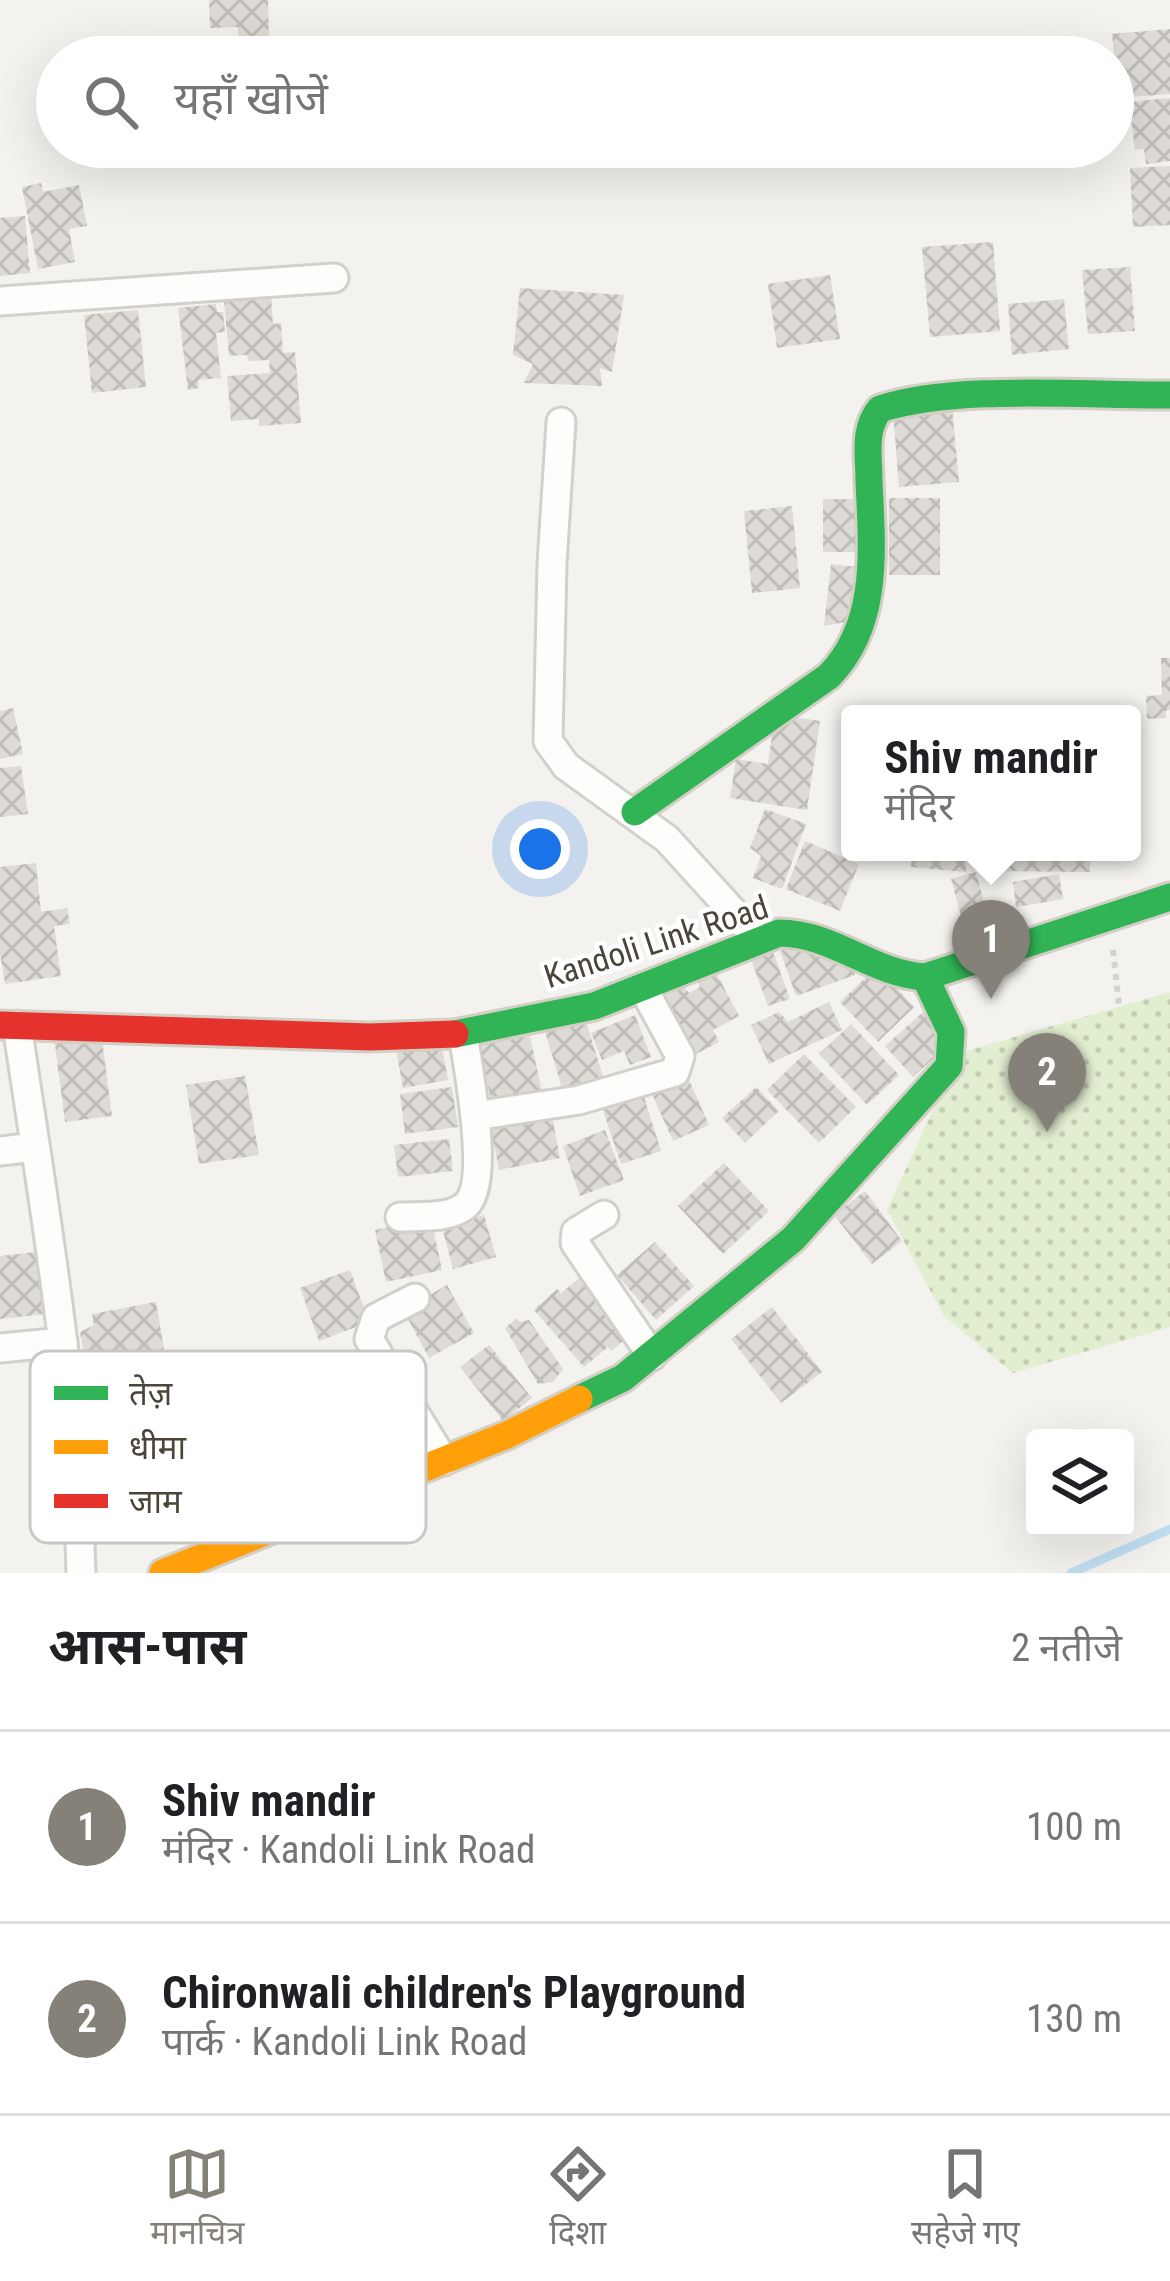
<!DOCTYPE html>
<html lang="hi">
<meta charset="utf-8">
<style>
body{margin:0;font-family:"Roboto Condensed","Noto Sans Devanagari",sans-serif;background:#f6f6f6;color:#202124}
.controls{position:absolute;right:36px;bottom:36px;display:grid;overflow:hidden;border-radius:12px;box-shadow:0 12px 48px #0002}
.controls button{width:108px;height:108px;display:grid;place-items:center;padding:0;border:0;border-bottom:3px solid #e0e0e0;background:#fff;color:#202124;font:60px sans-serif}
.you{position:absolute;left:540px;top:849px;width:42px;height:42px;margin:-30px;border:9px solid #fff;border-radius:50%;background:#1a73e8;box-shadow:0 0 0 18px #1a73e833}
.badge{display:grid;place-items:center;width:78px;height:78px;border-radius:50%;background:#868178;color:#fff;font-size:39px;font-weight:700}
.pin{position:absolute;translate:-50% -99px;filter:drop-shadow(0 3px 6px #0008)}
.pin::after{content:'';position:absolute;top:63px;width:42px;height:36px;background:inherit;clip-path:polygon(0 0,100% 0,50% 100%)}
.popup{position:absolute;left:841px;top:705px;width:300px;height:156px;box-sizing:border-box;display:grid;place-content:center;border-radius:12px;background:#fff;filter:drop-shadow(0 3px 9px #0005);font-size:39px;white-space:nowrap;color:#757577}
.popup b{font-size:45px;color:#202124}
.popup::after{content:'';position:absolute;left:50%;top:100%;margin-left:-24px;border:24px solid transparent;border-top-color:#fff}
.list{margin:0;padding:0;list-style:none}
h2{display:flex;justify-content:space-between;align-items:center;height:156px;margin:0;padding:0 48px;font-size:51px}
h2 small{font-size:39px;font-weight:400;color:#757577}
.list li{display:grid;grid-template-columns:78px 1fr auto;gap:36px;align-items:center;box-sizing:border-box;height:192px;padding:0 48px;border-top:3px solid #e0e0e0}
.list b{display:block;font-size:45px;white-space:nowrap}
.list p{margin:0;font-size:39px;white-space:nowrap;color:#757577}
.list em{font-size:39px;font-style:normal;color:#757577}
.icon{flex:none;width:66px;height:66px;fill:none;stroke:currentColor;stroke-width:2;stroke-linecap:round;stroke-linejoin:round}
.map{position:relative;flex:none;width:1170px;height:1573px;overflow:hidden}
.search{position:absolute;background:#fff;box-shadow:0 12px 48px #0002;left:36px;right:36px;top:36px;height:132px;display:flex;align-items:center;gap:30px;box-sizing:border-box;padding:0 42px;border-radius:66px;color:#757577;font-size:45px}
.sheet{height:540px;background:#fff}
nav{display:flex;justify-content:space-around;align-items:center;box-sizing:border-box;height:168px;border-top:3px solid #e0e0e0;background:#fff;font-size:33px;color:#757577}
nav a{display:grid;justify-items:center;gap:6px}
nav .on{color:#868178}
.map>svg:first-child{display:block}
.park{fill:url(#park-dots)}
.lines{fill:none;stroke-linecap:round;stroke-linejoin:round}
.stream{stroke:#c0ddf1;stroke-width:9}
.building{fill:url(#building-cross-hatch)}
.street-casing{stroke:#d2d0cb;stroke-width:33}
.fast-casing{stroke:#d3cfc5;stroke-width:33}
.slow-casing{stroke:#d3cfc5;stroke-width:33}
.jam-casing{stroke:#d3cfc5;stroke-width:33}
.path{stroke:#d3d2cc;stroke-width:6;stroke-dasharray:6 6;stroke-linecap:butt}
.street{stroke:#fdfdfc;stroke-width:27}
.fast{stroke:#30b455;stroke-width:27}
.slow{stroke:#ff9f0a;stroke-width:27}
.jam{stroke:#e5322d;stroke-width:27}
.labels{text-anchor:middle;stroke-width:9;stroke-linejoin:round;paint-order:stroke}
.street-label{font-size:33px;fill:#4b4439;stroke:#fff}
.key{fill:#fff;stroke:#c9c7c4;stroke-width:3}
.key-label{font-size:33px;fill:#4b4439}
</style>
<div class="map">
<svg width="1170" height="1573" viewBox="0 0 1170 1573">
<defs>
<pattern id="park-dots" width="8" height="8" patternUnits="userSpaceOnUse" patternTransform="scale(3)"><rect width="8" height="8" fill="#e1eecf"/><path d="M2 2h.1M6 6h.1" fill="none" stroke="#c3cdb2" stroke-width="1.8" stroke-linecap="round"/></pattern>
<pattern id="building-cross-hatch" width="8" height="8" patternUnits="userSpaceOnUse" patternTransform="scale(3)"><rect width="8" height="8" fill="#dedbd6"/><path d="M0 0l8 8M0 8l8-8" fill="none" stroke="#c0bdb8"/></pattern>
</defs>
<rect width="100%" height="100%" fill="#f4f2ee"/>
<!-- park -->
<polygon class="park" points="1170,992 1170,1327 1013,1373 944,1316 887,1210 959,1053"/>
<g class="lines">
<!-- stream -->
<polyline class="stream" points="1071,1573 1170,1529"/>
</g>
<!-- building -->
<g class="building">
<polygon points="209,0 268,0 269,41 239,42 238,27 210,28"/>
<polygon points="1170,29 1170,94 1118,98 1112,34"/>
<polygon points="1170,98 1170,161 1146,164 1144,149 1135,150 1129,102"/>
<polygon points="1170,166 1170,225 1133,227 1130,168"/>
<polygon points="41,183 43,192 79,185 87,226 69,229 75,262 38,269 22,187"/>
<polygon points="25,216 30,273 0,276 0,218"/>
<polygon points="993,242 1000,331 930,337 922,247"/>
<polygon points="1130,267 1135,331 1088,334 1082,270"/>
<polygon points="830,275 840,339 777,348 768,284"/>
<polygon points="520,288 624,295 612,372 600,368 602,386 524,383 533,364 513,355"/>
<polygon points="271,297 273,324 281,323 283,353 295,352 301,423 259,426 259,419 231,421 227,376 270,373 269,360 248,361 247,355 229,356 224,300"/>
<polygon points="1064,299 1069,349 1012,355 1008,304"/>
<polygon points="216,304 217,312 223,312 225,332 216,333 221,378 198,380 199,388 188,390 178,308"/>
<polygon points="138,310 146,387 92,393 84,315"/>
<polygon points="952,407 959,482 899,487 893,412"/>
<rect x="889" y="498" width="51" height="77"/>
<rect x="823" y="499" width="41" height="53"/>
<polygon points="792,506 800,588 752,593 744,511"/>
<polygon points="831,564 858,567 851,621 824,626"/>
<polygon points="1161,658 1170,658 1170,710 1166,710 1166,718 1147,719 1146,696 1162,695"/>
<polygon points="13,708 23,754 0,759 0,711"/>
<polygon points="775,714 820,721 807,810 730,798 736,759 768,764"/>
<polygon points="21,766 28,814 0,817 0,768"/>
<polygon points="765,809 806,824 782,889 753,878 761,856 750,848"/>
<polygon points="805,841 859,864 840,911 786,889"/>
<polygon points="912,852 967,852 966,872 911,867"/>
<polygon points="999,852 1090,852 1090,872 999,871"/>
<polygon points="36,863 41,912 67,908 70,924 54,926 61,976 5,984 0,953 0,867"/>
<polygon points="976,872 988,917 963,923 951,879"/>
<polygon points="1059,874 1063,899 1016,907 1013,882"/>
<polygon points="806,942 848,956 855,975 796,996 780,951"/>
<polygon points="772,949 790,999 768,1006 750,957"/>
<polygon points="712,965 739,1016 713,1030 719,1042 690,1057 660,999 684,987 689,993 700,987 695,974"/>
<polygon points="877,967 914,1007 878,1042 840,1002"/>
<polygon points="829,1002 842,1030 769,1064 751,1025 779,1012 788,1022"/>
<polygon points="923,1012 951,1043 913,1077 885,1046"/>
<polygon points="584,1015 605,1083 564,1095 544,1028"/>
<polygon points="635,1015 651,1057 630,1065 624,1051 602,1060 591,1033"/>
<polygon points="851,1024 899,1075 867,1105 819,1054"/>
<polygon points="101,1032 112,1116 65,1122 54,1037"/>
<polygon points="440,1036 448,1080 403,1088 395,1044"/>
<polygon points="530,1036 543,1097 492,1106 480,1045"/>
<polygon points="804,1054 856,1107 819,1143 767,1090"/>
<polygon points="245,1076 259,1155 199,1164 186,1085"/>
<polygon points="689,1080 709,1125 673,1141 653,1096"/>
<polygon points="452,1087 458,1127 405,1134 400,1094"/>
<polygon points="756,1087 779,1111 745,1143 722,1118"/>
<polygon points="644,1097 661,1151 621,1164 603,1110"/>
<polygon points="552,1117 560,1158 499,1170 491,1129"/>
<polygon points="605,1130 624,1180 580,1196 563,1146"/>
<polygon points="449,1139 453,1171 398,1177 394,1145"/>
<polygon points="724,1163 769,1211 723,1254 678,1206"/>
<polygon points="865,1191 902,1241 872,1264 834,1215"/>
<polygon points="484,1215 496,1257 453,1269 442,1227"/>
<polygon points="431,1218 442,1270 386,1282 375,1230"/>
<polygon points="655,1242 694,1286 656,1320 617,1275"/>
<polygon points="45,1251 53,1313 0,1319 0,1256"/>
<polygon points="350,1270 369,1322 319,1341 300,1288"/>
<polygon points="584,1274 633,1333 611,1351 608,1347 584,1367 534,1310 557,1289 561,1293"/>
<polygon points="447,1285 474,1333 429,1358 403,1310"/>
<polygon points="156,1302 173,1402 122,1411 115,1372 95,1376 92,1361 85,1362 80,1332 94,1325 92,1314"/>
<polygon points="772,1307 822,1372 781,1403 731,1339"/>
<polygon points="517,1318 520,1322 529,1320 563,1369 553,1382 538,1384 505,1328"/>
<polygon points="489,1345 532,1398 503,1421 460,1367"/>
<polygon points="337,1388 376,1454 338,1477 299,1410"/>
</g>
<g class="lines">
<defs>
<g id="street">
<polyline points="0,301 334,278"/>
<polyline points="561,422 552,564 548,741 566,766 667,839 757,938"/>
<path d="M17,1025C44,1207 76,1389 81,1573"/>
<polyline points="475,1116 579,1100 675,1072 680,1056 643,988"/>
<polyline points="0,1151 35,1147"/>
<polyline points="604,1215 576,1232 575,1243 652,1356"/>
<path d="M400,1217C419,1216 451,1219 466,1205C491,1181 468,1068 463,1034"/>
<polyline points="415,1298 376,1318 369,1339 444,1461"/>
<polyline points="0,1348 63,1342"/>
<polyline points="253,1442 300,1516"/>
</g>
<g id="fast">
<path d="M635,812L829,676C880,624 872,549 869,481C869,456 863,429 880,409C958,384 1086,396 1170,395"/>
<path d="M455,1034L594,1006L779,933C833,933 872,974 925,977L1170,897"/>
<polyline points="579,1399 623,1378 793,1239 949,1066 951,1032 925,977"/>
</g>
<polyline id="slow" points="163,1573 507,1435 579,1399"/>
<polyline id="jam" points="0,1025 370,1037 455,1034"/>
</defs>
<!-- street casing -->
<use href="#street" class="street-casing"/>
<!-- fast casing -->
<use href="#fast" class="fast-casing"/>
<!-- slow casing -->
<use href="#slow" class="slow-casing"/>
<!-- jam casing -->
<use href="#jam" class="jam-casing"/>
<!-- path -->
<polyline class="path" points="1113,950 1119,1005"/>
<!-- street -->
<use href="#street" class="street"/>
<!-- fast -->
<use href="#fast" class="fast"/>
<!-- slow -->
<use href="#slow" class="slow"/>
<!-- jam -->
<use href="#jam" class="jam"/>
</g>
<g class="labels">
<!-- street labels -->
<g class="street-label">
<text transform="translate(656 941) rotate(-18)" y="12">Kandoli Link Road</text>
</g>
</g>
<!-- legend -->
<rect x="30" y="1351" width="396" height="192" rx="18" class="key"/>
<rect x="54" y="1386" width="54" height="14" fill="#30b455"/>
<rect x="54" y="1440" width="54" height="14" fill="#ff9f0a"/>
<rect x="54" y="1494" width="54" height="14" fill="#e5322d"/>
<g class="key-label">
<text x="129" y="1405">तेज़</text>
<text x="129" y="1459">धीमा</text>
<text x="129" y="1513">जाम</text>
</g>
</svg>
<div class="controls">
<button><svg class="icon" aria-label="layers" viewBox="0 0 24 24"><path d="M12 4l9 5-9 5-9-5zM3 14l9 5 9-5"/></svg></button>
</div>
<div class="you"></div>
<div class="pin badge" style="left:991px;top:999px">1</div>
<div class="popup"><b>Shiv mandir</b>मंदिर</div>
<div class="pin badge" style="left:1047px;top:1132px">2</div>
<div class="search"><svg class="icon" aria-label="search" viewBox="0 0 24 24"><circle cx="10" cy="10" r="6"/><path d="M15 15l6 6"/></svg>यहाँ खोजें</div>
</div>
<section class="sheet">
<h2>आस-पास<small>2 नतीजे</small></h2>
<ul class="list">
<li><span class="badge">1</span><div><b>Shiv mandir</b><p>मंदिर · Kandoli Link Road</p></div><em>100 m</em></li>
<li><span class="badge">2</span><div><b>Chironwali children's Playground</b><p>पार्क · Kandoli Link Road</p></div><em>130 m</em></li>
</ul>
</section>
<nav>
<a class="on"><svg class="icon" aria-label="map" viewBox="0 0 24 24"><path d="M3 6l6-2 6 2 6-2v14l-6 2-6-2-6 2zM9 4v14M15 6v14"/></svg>मानचित्र</a>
<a><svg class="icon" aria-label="directions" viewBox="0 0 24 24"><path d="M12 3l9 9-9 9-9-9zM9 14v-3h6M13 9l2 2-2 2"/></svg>दिशा</a>
<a><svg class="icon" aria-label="saved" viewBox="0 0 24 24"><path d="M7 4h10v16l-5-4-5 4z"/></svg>सहेजे गए</a>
</nav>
